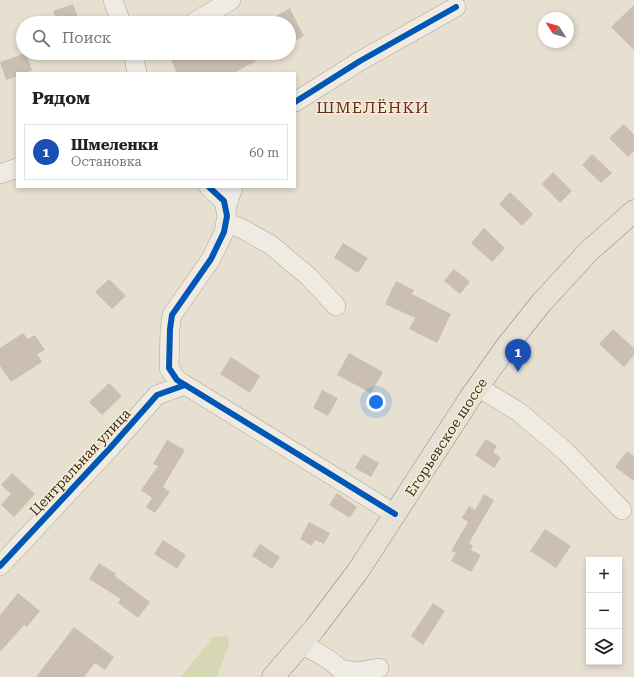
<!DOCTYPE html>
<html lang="ru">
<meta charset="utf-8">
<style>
body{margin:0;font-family:"Roboto Serif",serif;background:#f6f6f6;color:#222}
.controls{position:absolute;right:12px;bottom:12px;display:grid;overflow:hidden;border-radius:0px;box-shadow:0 2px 6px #0003}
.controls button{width:36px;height:36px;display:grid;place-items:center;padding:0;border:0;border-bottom:1px solid #e0e0e0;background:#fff;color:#222;font:20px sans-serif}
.compass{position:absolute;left:538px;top:12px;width:36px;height:36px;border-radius:50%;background:#fff;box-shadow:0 2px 6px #0003;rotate:306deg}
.you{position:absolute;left:376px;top:402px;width:14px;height:14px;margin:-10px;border:3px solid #fff;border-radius:50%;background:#1a73e8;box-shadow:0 0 0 6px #1a73e833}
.badge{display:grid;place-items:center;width:26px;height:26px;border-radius:50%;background:#d93025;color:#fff;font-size:13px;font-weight:700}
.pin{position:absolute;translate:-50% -33px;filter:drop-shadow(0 1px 2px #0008)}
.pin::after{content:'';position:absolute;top:21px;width:14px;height:12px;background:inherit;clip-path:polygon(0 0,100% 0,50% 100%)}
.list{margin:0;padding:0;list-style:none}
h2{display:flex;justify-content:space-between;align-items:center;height:52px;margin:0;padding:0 16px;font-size:17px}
h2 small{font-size:13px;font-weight:400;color:#767676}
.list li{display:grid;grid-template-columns:26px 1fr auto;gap:12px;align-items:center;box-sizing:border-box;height:56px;margin:0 8px 8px;padding:0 8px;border:1px solid #e0e0e0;border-radius:0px}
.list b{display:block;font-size:15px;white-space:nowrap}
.list p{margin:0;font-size:13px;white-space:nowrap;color:#767676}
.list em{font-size:13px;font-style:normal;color:#767676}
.icon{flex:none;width:22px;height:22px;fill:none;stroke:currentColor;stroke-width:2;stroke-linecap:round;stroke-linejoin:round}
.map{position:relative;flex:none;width:634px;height:677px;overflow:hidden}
.search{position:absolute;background:#fff;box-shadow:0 2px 6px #0003;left:16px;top:16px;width:280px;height:44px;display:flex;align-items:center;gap:10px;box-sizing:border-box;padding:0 14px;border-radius:22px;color:#767676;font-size:15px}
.panel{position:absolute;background:#fff;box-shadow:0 2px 6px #0003;left:16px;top:72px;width:280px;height:116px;border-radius:0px}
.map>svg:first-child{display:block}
.green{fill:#d6d7b3}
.building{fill:#cbbfb2}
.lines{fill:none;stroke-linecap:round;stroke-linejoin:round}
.minor-casing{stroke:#ada599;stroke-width:20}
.major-casing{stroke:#928b80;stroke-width:23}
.minor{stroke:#efebe3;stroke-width:19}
.major{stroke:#e6e1d4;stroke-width:22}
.cycleway-casing{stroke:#f7eed8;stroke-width:8}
.cycleway{stroke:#0057b8;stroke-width:6}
.labels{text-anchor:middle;stroke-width:3;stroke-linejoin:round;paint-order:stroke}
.street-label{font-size:14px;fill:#3d2e20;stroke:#f7eed8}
.quarter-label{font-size:16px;letter-spacing:1px;fill:#6b2e1e;stroke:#f7eed8}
</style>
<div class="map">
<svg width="634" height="677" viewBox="0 0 634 677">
<rect width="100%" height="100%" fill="#e7e0d1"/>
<!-- green -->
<polygon class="green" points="228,636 229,644 217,677 181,677 213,637"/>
<!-- building -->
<g class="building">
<polygon points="73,4 79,19 69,23 58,23 53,11"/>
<polygon points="634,5 634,50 611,27"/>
<polygon points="289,7 304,36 289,44 289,23 262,23 289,9"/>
<polygon points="26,53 32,70 25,73 17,73 17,76 6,80 0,62"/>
<polygon points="168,53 252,53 256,61 234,73 177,73"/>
<polygon points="624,124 634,135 634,151 628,157 609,138"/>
<polygon points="592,154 612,173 601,183 582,165"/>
<polygon points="553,172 572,191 560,203 542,184"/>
<polygon points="510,192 533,214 522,226 499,204"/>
<polygon points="484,228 505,248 492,262 471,243"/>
<polygon points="343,243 368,258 358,273 334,258"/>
<polygon points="454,269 470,282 460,294 444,281"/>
<polygon points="109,279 126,296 112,309 95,292"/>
<polygon points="396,281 414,290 412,294 451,314 437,343 409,329 415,318 385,304"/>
<polygon points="613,329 634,348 634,355 624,367 599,344"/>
<polygon points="23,333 28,339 35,335 45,350 37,354 42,362 11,382 0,366 0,348"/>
<polygon points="349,353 383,372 371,393 337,375"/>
<polygon points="231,357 260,376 250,393 220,374"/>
<polygon points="109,383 122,396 102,415 89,402"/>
<polygon points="322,390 338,398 328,416 313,408"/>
<polygon points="486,439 497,446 493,452 501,458 494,468 475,455"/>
<polygon points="167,440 185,450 163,487 170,492 155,513 146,507 152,498 141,490 158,466 153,464"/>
<polygon points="627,451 634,456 634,481 615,467"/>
<polygon points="363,454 379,463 371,477 355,468"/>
<polygon points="12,473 35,494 14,517 1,505 11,494 1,485"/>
<polygon points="337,493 357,507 350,518 329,505"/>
<polygon points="484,494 494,500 469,543 473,546 471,550 481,555 471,572 451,561 456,553 451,551 468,522 462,518 469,506 475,510"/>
<polygon points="309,522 330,533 324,544 315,540 312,546 300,539"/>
<polygon points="545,529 571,546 556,568 530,551"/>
<polygon points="163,540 186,555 177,569 154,554"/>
<polygon points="260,544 280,557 272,569 252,556"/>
<polygon points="99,563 116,574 115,576 150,602 138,618 118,603 121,599 89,579"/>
<polygon points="18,593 40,611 27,627 24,625 0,652 0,615"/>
<polygon points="433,603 445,611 423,645 411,636"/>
<polygon points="74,627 114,657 105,670 95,663 84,677 36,677"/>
</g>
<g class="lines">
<defs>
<g id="minor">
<polyline points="113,0 121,23"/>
<polyline points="193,23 231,0"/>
<polyline points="133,53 137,73"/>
<polyline points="295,102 360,61 456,7"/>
<polyline points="0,174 17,168"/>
<polyline points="209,187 224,201 227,216 224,232 211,259 172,315 170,329 169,368 177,380 395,514"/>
<polyline points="226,208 233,187"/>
<polyline points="226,223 241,228 271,245 309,277 336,306"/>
<polyline points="478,387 519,412 566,452 622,510"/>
<polyline points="0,566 110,448 157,395 185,385"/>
<path d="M302,645C318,653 336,661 346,677"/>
<polyline points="341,669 356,672 379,668"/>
</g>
<polyline id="major" points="273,677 315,628 358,571 470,398 506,347 542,302 589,251 634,211"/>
</defs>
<!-- minor casing -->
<use href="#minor" class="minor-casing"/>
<!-- major casing -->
<use href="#major" class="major-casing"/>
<!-- minor -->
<use href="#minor" class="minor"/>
<!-- major -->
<use href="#major" class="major"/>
<defs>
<g id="cycleway">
<polyline points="295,102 360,61 456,7"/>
<polyline points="209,187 224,201 227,216 224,232 211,259 172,315 170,329 169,368 177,380 395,514"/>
<polyline points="0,566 110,448 157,395 185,385"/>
</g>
</defs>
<!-- cycleway casing -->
<use href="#cycleway" class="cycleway-casing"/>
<!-- cycleway -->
<use href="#cycleway" class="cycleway"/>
</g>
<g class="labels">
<!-- street labels -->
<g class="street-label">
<text transform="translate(446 437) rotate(-57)" y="5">Егорьевское шоссе</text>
<text transform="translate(80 462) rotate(-47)" y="5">Центральная улица</text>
</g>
<!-- quarter labels -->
<g class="quarter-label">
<text x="373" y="113">ШМЕЛЁНКИ</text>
</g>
</g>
</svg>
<div class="controls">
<button>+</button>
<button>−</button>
<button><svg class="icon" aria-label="layers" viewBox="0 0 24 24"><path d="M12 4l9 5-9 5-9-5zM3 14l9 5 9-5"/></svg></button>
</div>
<svg class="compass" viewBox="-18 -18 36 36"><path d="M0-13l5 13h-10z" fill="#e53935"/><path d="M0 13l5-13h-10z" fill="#767676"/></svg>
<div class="you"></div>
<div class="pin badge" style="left:518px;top:372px;background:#1a4fb4">1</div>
<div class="search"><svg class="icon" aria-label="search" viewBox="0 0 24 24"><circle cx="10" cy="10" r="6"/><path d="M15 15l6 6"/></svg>Поиск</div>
<section class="panel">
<h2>Рядом<small></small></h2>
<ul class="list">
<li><span class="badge" style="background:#1a4fb4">1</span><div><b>Шмеленки</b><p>Остановка</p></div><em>60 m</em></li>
</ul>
</section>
</div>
